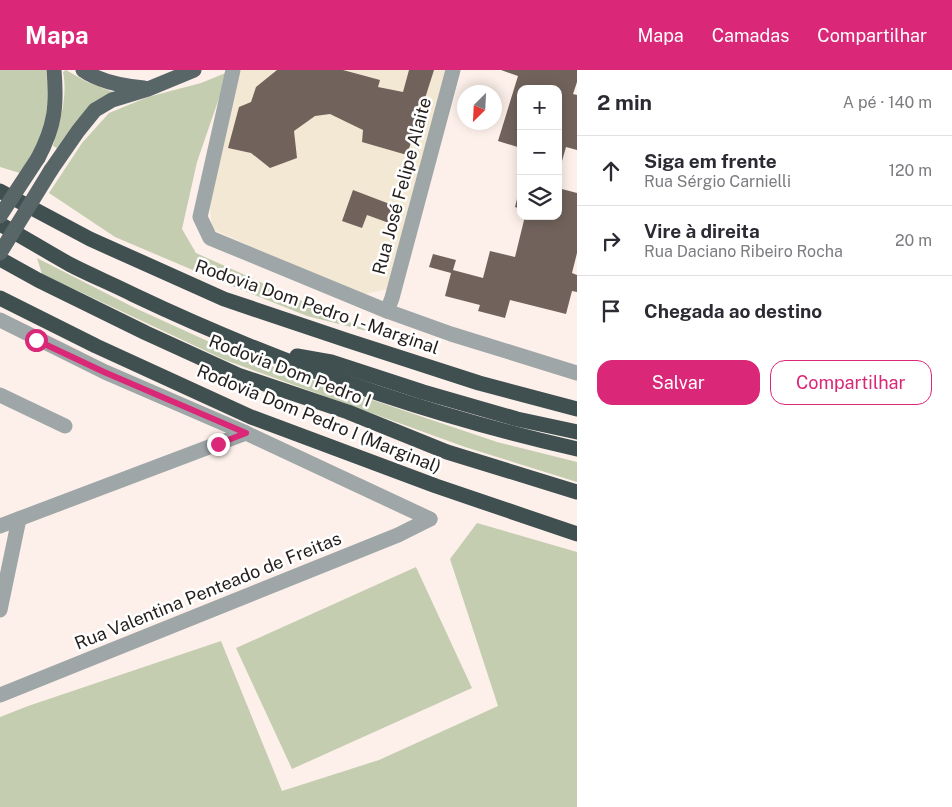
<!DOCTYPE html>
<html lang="pt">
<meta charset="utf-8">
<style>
body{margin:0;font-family:"Public Sans",sans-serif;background:#f2f2f3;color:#2b2b33}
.controls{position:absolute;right:15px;top:15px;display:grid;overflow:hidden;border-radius:10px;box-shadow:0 2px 12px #0003}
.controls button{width:45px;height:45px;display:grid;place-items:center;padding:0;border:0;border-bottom:1px solid #e1e1e2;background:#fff;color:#2b2b33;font:25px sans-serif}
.compass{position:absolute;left:457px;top:15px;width:45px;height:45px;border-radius:50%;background:#fff;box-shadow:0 2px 12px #0003;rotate:204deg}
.stop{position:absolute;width:15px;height:15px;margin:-11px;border:4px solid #db2777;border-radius:50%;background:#fff}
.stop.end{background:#db2777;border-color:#fff;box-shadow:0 1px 5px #0008}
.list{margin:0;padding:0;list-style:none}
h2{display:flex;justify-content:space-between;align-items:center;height:65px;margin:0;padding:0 20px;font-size:21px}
h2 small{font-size:16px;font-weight:400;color:#7c7c81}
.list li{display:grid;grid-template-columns:32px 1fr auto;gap:15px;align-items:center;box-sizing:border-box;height:70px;padding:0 20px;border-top:1px solid #e1e1e2}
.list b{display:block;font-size:19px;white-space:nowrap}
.list p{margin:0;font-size:16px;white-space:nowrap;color:#7c7c81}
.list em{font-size:16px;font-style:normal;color:#7c7c81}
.actions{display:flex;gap:10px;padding:15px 20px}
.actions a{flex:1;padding:11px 0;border:1px solid #db2777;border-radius:15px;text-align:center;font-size:18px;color:#db2777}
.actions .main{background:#db2777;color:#fff}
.icon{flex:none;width:28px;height:28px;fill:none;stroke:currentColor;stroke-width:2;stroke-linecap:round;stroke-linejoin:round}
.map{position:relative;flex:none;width:577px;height:737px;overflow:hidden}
header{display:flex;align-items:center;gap:30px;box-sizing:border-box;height:70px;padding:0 25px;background:#db2777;color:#fff}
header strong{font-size:24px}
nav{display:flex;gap:28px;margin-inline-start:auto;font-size:18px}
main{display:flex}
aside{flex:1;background:#fff}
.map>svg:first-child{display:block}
.commercial{fill:#f3e8d3}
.green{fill:#c4cdaf}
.building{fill:#71635c}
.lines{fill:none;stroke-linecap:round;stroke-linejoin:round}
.minor{stroke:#9ea6a7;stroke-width:15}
.major{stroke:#586668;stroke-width:15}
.highway{stroke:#405051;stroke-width:15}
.major-bridge{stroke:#586668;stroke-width:15}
.route{stroke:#db2777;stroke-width:6}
.labels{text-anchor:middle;stroke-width:5;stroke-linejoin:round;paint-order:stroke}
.street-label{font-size:18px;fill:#241e1c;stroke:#fff}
</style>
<header>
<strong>Mapa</strong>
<nav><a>Mapa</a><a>Camadas</a><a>Compartilhar</a></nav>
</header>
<main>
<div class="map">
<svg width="577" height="737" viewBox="0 0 577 737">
<rect width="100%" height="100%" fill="#fdf0ea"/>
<!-- commercial -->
<polygon class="commercial" points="240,0 449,0 387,219 361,225 212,159 209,124"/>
<!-- green -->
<g class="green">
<path d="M0,0H46C48,15 48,44 44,58C39,74 29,89 20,103L0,97Z"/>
<path d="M66,0L87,12L113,22L73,55L57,78L53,76C60,51 68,27 63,2Z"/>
<polygon points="228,2 197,92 182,159 196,183 371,262 307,246 195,201 115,167 49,123 82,73 109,43 148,27 201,13"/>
<polygon points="37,188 135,238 236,284 497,372 577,392 577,412 465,377 225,290 42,204"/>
<polygon points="477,453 577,482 577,737 0,737 0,647 28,636 221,571 282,721 379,690 498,636 450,489"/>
<polygon points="416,497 472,618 292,699 236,578"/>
</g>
<!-- building -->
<g class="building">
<polygon points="277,0 343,0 380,10 378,17 403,22 409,0 434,0 407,85 362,72 363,60 330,44 315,46 294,61 297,88 270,98 251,83 228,78 239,37 251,32 256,17"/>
<polygon points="501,0 577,0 577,12 573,24 577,25 577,80 566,77 562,91 558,89 558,19 521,19 521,78 498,71 518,6"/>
<polygon points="520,117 521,117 521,139 515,137"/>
<polygon points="558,118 577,123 577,183 572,203 577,205 577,222 572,221 566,244 510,230 505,248 478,241 480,235 445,226 451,203 429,197 433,184 456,190 453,200 483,208 490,181 515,187 525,146 558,146"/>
<polygon points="353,120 395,136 389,153 367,145 362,158 342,151"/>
</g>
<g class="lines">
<!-- minor -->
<g class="minor">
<polyline points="233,0 200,147 210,168 387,241 451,264 577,303"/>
<polyline points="387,241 392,228 453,0"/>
<polyline points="0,250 105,302 246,363 430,449"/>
<polyline points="0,325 65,356"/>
<polyline points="0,456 246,363"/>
<polyline points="0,540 19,449"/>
<polyline points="0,625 398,465 430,449"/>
</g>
<!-- major -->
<g class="major">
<path d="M83,0C100,12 123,16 144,18"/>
<path d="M38,88C55,56 57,36 54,0"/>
<polyline points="51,100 78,61 95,40 112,30 148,19 194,0"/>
</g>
<!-- highway -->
<g class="highway">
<polyline points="0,121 90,169 224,229 346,270 479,313 577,339"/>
<path d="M0,154C23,167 46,181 69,194C90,205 112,214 134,225C275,292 424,344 577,379"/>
<polyline points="0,189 38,210 146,263 238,305 348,342 447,382 577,422"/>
<polyline points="0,228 96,276 251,347 436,416 577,464"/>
<polyline points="297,286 331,292 423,322 517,349 577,362"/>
</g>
<!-- major-bridge -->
<g class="major-bridge">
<polyline points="0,146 38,88"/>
<polyline points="0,183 51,100"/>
</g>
</g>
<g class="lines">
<!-- route -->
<polyline class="route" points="36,270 104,302 246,363 218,374"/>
</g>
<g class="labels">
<!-- street labels -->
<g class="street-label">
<text transform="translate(402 116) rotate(-75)" y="6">Rua José Felipe Alaite</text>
<text transform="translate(317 237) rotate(19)" y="6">Rodovia Dom Pedro I - Marginal</text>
<text transform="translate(290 301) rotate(21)" y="6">Rodovia Dom Pedro I</text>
<text transform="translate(319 349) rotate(22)" y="6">Rodovia Dom Pedro I (Marginal)</text>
<text transform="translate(208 521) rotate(-22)" y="6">Rua Valentina Penteado de Freitas</text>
</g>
</g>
</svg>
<div class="controls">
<button>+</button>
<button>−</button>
<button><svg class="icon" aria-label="layers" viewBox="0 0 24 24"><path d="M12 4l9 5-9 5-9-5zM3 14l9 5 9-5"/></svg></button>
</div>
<svg class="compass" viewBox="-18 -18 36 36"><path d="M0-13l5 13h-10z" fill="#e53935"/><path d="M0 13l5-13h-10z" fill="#7c7c81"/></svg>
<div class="stop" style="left:36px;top:270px"></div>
<div class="stop end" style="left:218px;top:374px"></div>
</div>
<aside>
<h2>2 min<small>A pé · 140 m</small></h2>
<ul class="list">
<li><svg class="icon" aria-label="ahead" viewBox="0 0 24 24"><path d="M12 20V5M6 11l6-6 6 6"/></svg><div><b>Siga em frente</b><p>Rua Sérgio Carnielli</p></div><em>120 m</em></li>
<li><svg class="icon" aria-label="right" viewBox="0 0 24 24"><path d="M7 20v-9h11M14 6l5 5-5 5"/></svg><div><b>Vire à direita</b><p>Rua Daciano Ribeiro Rocha</p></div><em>20 m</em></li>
<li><svg class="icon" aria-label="arrive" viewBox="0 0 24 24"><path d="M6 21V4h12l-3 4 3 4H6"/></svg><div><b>Chegada ao destino</b></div></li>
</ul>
<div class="actions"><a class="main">Salvar</a><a>Compartilhar</a></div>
</aside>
</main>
